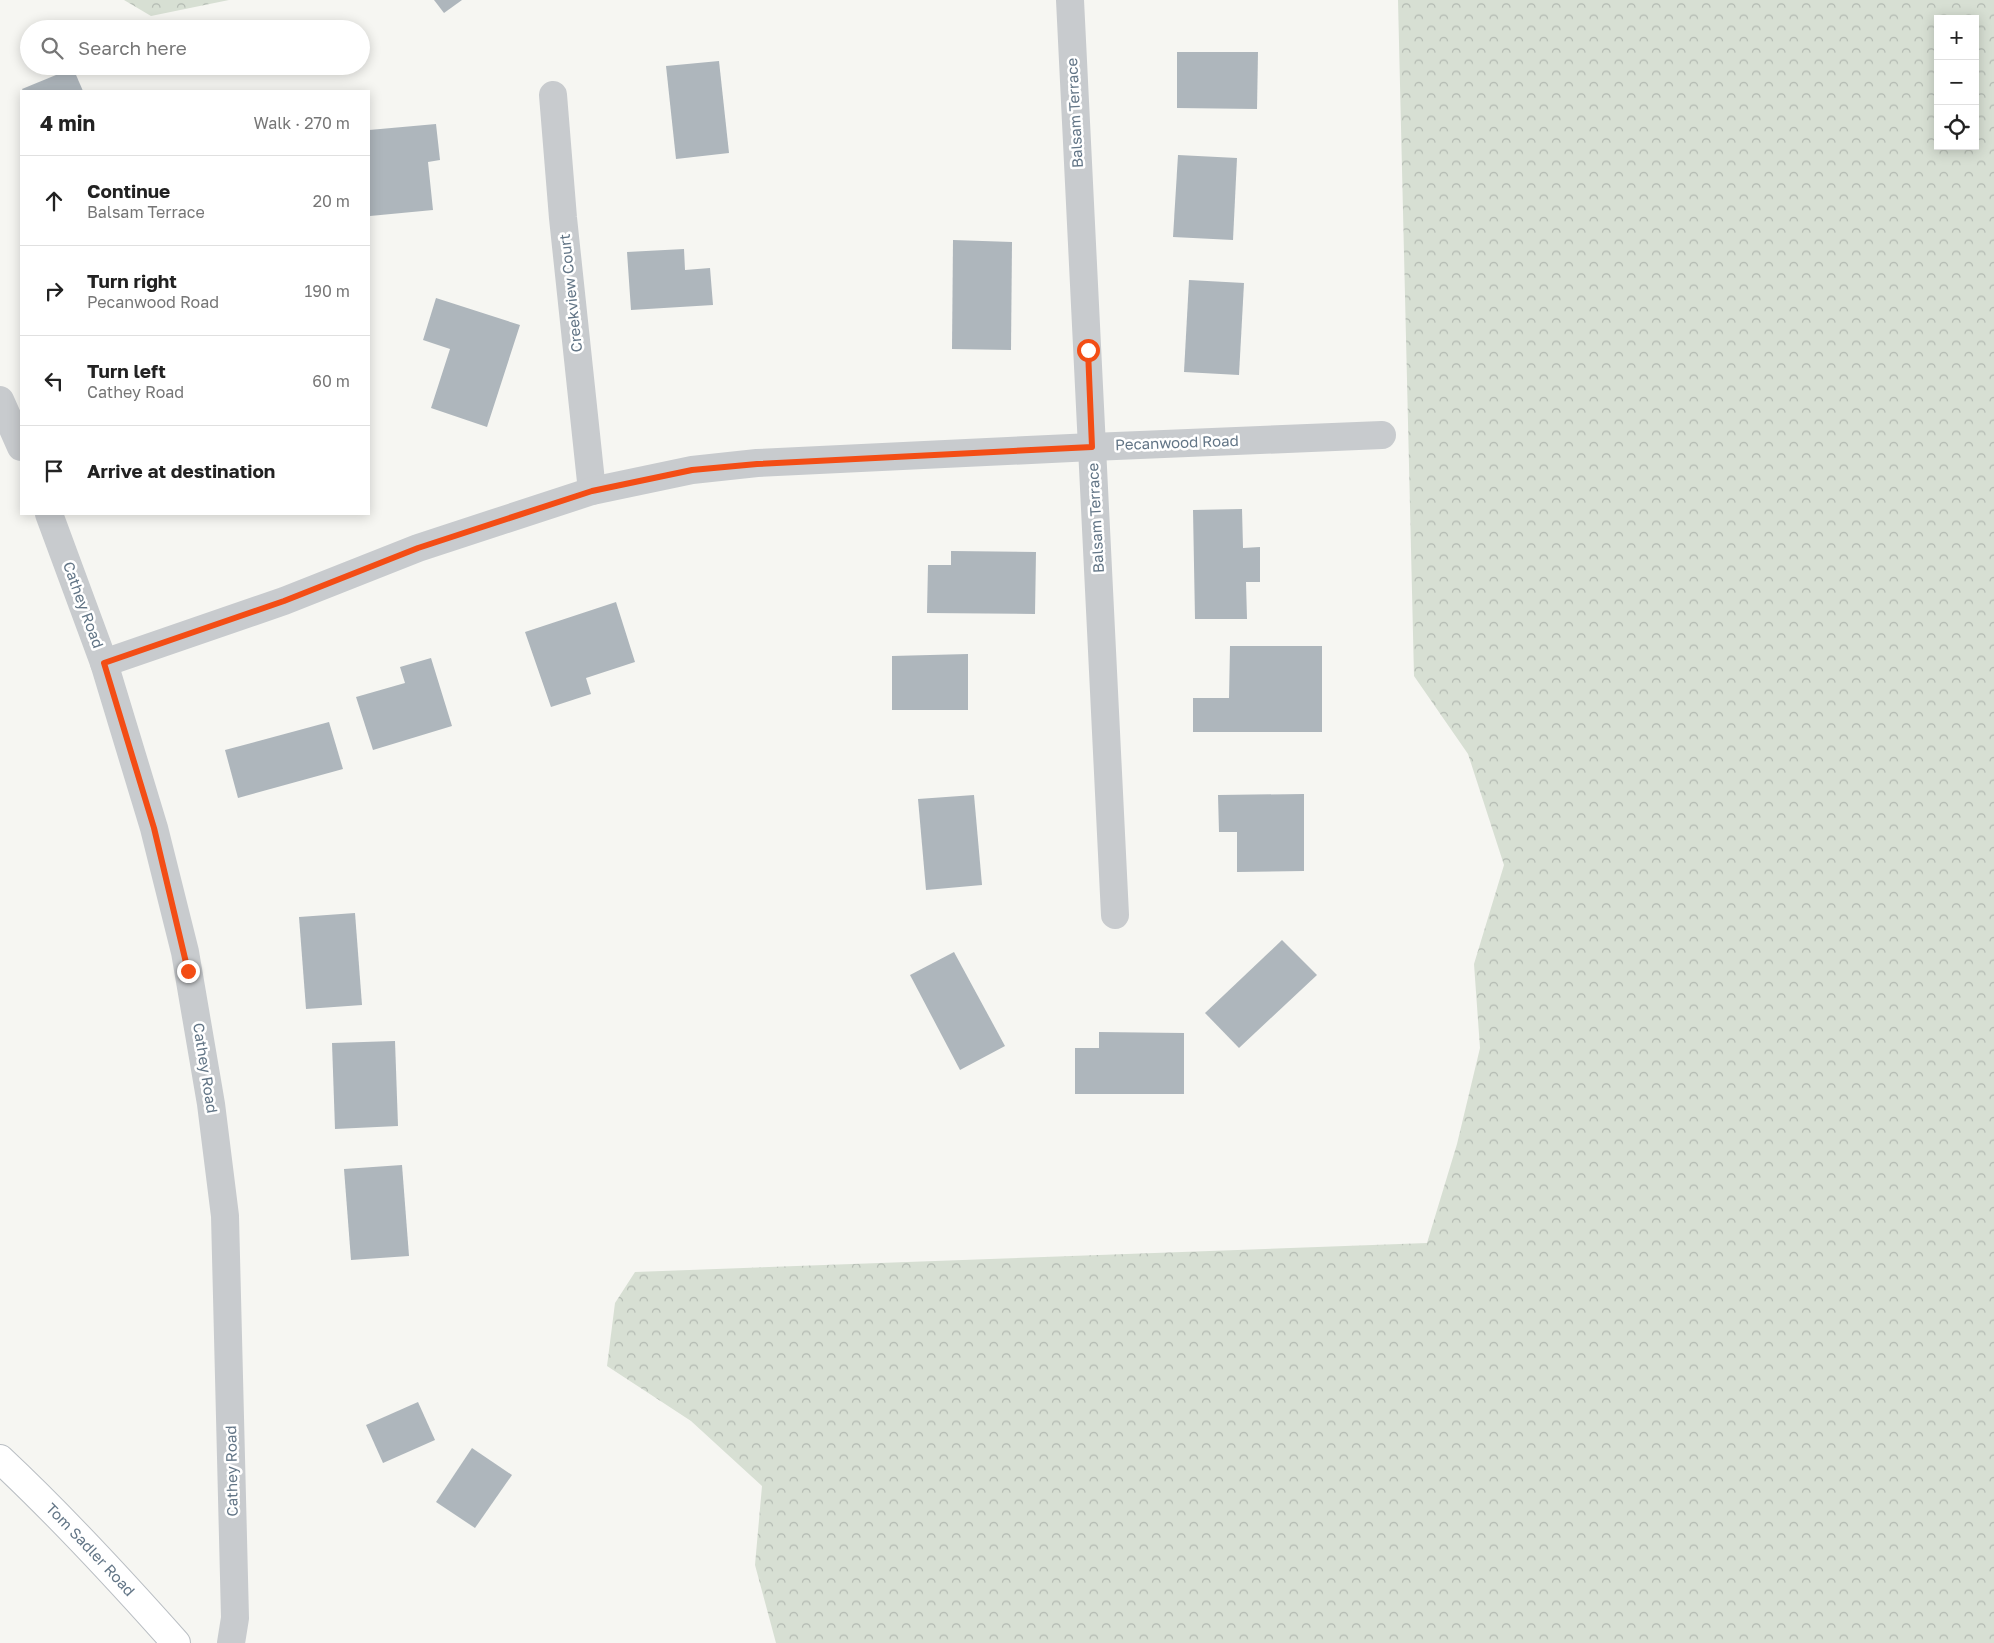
<!DOCTYPE html>
<meta charset="utf-8">
<style>
body{margin:0;font-family:"Golos Text",sans-serif;background:#f2f2f2;color:#222}
.controls{position:absolute;right:15px;top:15px;display:grid;overflow:hidden;border-radius:0px;box-shadow:0 2px 12px #0003}
.controls button{width:45px;height:45px;display:grid;place-items:center;padding:0;border:0;border-bottom:1px solid #e0e0e0;background:#fff;color:#222;font:25px sans-serif}
.stop{position:absolute;width:15px;height:15px;margin:-11px;border:4px solid #f34d15;border-radius:50%;background:#fff}
.stop.end{background:#f34d15;border-color:#fff;box-shadow:0 1px 5px #0008}
.list{margin:0;padding:0;list-style:none}
h2{display:flex;justify-content:space-between;align-items:center;height:65px;margin:0;padding:0 20px;font-size:21px}
h2 small{font-size:16px;font-weight:400;color:#767676}
.list li{display:grid;grid-template-columns:32px 1fr auto;gap:15px;align-items:center;box-sizing:border-box;height:90px;padding:0 20px;border-top:1px solid #e0e0e0}
.list b{display:block;font-size:19px;white-space:nowrap}
.list p{margin:0;font-size:16px;white-space:nowrap;color:#767676}
.list em{font-size:16px;font-style:normal;color:#767676}
.icon{flex:none;width:28px;height:28px;fill:none;stroke:currentColor;stroke-width:2;stroke-linecap:round;stroke-linejoin:round}
.map{position:relative;flex:none;width:1994px;height:1643px;overflow:hidden}
.search{position:absolute;background:#fff;box-shadow:0 2px 12px #0003;left:20px;top:20px;width:350px;height:55px;display:flex;align-items:center;gap:12px;box-sizing:border-box;padding:0 18px;border-radius:28px;color:#767676;font-size:19px}
.panel{position:absolute;background:#fff;box-shadow:0 2px 12px #0003;left:20px;top:90px;width:350px;height:425px;border-radius:0px}
.map>svg:first-child{display:block}
.forest{fill:url(#forest-crowns);fill-rule:evenodd}
.building{fill:#aeb6bc}
.lines{fill:none;stroke-linecap:round;stroke-linejoin:round}
.secondary-casing{stroke:#b9bec3;stroke-width:30}
.street{stroke:#c8cbce;stroke-width:28}
.secondary{stroke:#fff;stroke-width:28}
.route{stroke:#f34d15;stroke-width:6}
.labels{text-anchor:middle;stroke-width:5;stroke-linejoin:round;paint-order:stroke}
.street-label{font-size:15px;fill:#627586;stroke:#fff}
</style>
<div class="map">
<svg width="1994" height="1643" viewBox="0 0 1994 1643">
<defs>
<pattern id="forest-crowns" width="20" height="18" patternUnits="userSpaceOnUse" patternTransform="scale(1.25)"><rect width="20" height="18" fill="#d7dfd3"/><path d="M2 6a3 3 0 1 1 6 0M12 15a3 3 0 1 1 6 0" fill="none" stroke="#b2b9b1"/></pattern>
</defs>
<rect width="100%" height="100%" fill="#f6f6f2"/>
<!-- forest -->
<g class="forest">
<polygon points="124,0 229,0 151,16"/>
<path d="M1398,0H1994V1643H776L755,1565L762,1486L691,1421L607,1366L615,1303L635,1272L1427,1243L1457,1144L1480,1048L1474,964L1504,865L1468,754L1414,676ZM1938,19H1975V146H1938Z"/>
</g>
<!-- building -->
<g class="building">
<polygon points="434,0 462,0 444,13"/>
<polygon points="1177,52 1258,52 1257,109 1177,108"/>
<polygon points="719,61 729,153 676,159 666,66"/>
<polygon points="73,68 83,91 23,91 22,89"/>
<polygon points="436,124 440,160 428,162 433,210 370,216 369,130"/>
<polygon points="1178,155 1237,158 1233,240 1173,237"/>
<polygon points="953,240 1012,242 1011,350 952,349"/>
<polygon points="684,249 685,270 710,268 713,305 631,310 627,252"/>
<polygon points="1189,280 1244,283 1239,375 1184,372"/>
<polygon points="436,298 520,325 487,427 431,408 450,349 423,340"/>
<polygon points="1242,509 1243,548 1260,547 1260,582 1246,582 1247,619 1195,619 1193,510"/>
<polygon points="951,551 1036,552 1035,614 927,613 928,565 951,565"/>
<polygon points="616,602 635,662 586,678 591,694 551,707 525,632"/>
<polygon points="1230,646 1322,646 1322,732 1193,732 1193,698 1229,698"/>
<polygon points="968,654 968,710 892,710 892,656"/>
<polygon points="431,658 452,726 373,750 356,697 405,683 400,667"/>
<polygon points="329,722 343,769 238,798 225,750"/>
<polygon points="1304,794 1304,871 1237,872 1237,832 1219,832 1218,795"/>
<polygon points="974,795 982,885 926,890 918,799"/>
<polygon points="355,913 362,1005 306,1009 299,917"/>
<polygon points="1282,940 1317,975 1239,1048 1205,1013"/>
<polygon points="954,952 1005,1046 960,1070 910,975"/>
<polygon points="1099,1032 1184,1033 1184,1094 1075,1094 1075,1048 1099,1048"/>
<polygon points="395,1041 398,1126 335,1129 332,1043"/>
<polygon points="402,1165 409,1256 351,1260 344,1169"/>
<polygon points="418,1402 435,1440 383,1463 366,1425"/>
<polygon points="472,1448 512,1475 475,1528 436,1502"/>
</g>
<g class="lines">
<defs>
<g id="secondary">
<path id="s1" d="M0,1459C62,1517 120,1580 176,1643"/>
</g>
</defs>
<!-- secondary casing -->
<use href="#secondary" class="secondary-casing"/>
<!-- street -->
<g class="street">
<polyline points="1070,0 1115,915"/>
<polyline points="553,95 563,218 592,491"/>
<polyline points="0,400 21,447"/>
<polyline points="49,514 104,663 154,828 185,952 211,1104 225,1216 235,1618 231,1643"/>
<polyline points="104,663 284,601 418,548 592,491 692,470 757,463 1092,447 1382,435"/>
</g>
<!-- secondary -->
<use href="#secondary" class="secondary"/>
</g>
<g class="lines">
<!-- route -->
<polyline class="route" points="188,971 154,828 104,663 284,601 418,548 592,491 692,470 757,464 1092,447 1088,350"/>
</g>
<g class="labels">
<!-- street labels -->
<g class="street-label">
<text transform="translate(1075 113) rotate(-93)" y="5">Balsam Terrace</text>
<text transform="translate(571 293) rotate(-96)" y="5">Creekview Court</text>
<text transform="translate(1177 443) rotate(-2)" y="5">Pecanwood Road</text>
<text transform="translate(1096 518) rotate(-93)" y="5">Balsam Terrace</text>
<text transform="translate(83 605) rotate(70)" y="5">Cathey Road</text>
<text transform="translate(205 1068) rotate(81)" y="5">Cathey Road</text>
<text transform="translate(232 1471) rotate(-91)" y="5">Cathey Road</text>
<text dy="5" stroke="none"><textPath href="#s1" startOffset="128">Tom Sadler Road</textPath></text>
</g>
</g>
</svg>
<div class="controls">
<button>+</button>
<button>−</button>
<button><svg class="icon" aria-label="locate" viewBox="0 0 24 24"><circle cx="12" cy="12" r="6"/><path d="M12 2v4M12 18v4M2 12h4M18 12h4"/></svg></button>
</div>
<div class="stop" style="left:1088px;top:350px"></div>
<div class="stop end" style="left:188px;top:971px"></div>
<div class="search"><svg class="icon" aria-label="search" viewBox="0 0 24 24"><circle cx="10" cy="10" r="6"/><path d="M15 15l6 6"/></svg>Search here</div>
<section class="panel">
<h2>4 min<small>Walk · 270 m</small></h2>
<ul class="list">
<li><svg class="icon" aria-label="ahead" viewBox="0 0 24 24"><path d="M12 20V5M6 11l6-6 6 6"/></svg><div><b>Continue</b><p>Balsam Terrace</p></div><em>20 m</em></li>
<li><svg class="icon" aria-label="right" viewBox="0 0 24 24"><path d="M7 20v-9h11M14 6l5 5-5 5"/></svg><div><b>Turn right</b><p>Pecanwood Road</p></div><em>190 m</em></li>
<li><svg class="icon" aria-label="left" viewBox="0 0 24 24"><path d="M17 20v-9H6M10 6l-5 5 5 5"/></svg><div><b>Turn left</b><p>Cathey Road</p></div><em>60 m</em></li>
<li><svg class="icon" aria-label="arrive" viewBox="0 0 24 24"><path d="M6 21V4h12l-3 4 3 4H6"/></svg><div><b>Arrive at destination</b></div></li>
</ul>
</section>
</div>
